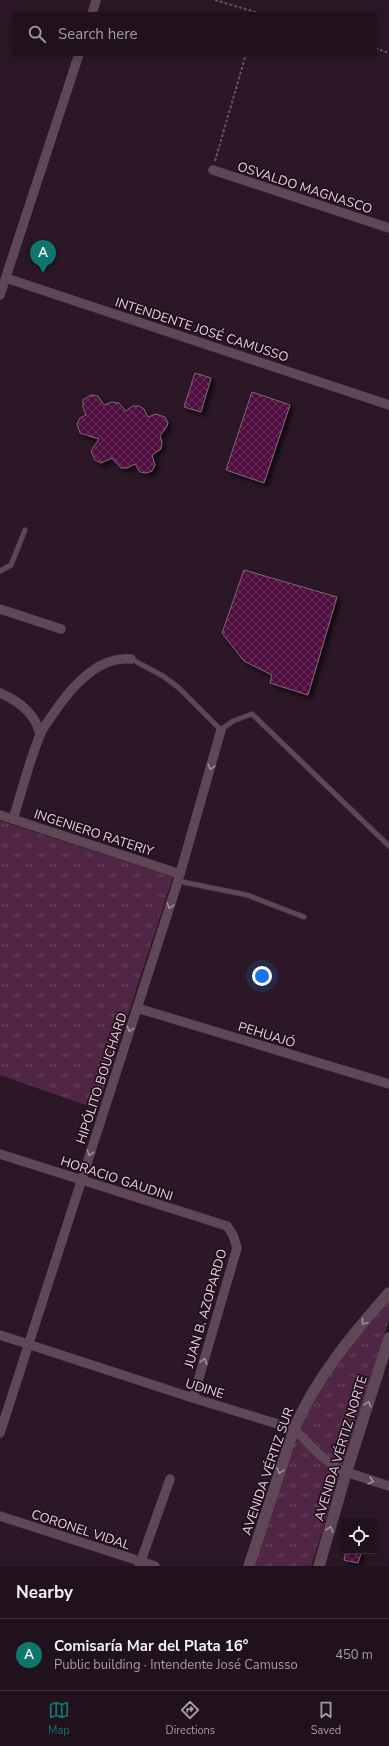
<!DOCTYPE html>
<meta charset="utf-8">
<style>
body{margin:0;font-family:"Nunito Sans",sans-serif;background:#2d1f29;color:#f1f3f6}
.controls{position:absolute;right:12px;bottom:12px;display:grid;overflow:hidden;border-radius:4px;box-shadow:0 2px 10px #0003}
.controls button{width:36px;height:36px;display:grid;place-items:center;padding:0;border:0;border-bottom:1px solid #3d313b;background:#20111c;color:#f1f3f6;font:20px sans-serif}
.you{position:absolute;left:262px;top:976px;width:14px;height:14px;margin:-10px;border:3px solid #fff;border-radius:50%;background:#1a73e8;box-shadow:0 0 0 6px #1a73e833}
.badge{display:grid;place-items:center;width:26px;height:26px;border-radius:50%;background:#0f766e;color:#fff;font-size:13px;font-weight:700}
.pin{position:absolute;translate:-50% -33px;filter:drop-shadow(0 1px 2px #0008)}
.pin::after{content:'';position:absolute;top:21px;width:14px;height:12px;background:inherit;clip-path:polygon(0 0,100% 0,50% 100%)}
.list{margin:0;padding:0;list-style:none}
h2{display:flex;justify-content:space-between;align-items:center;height:52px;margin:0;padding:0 16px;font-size:17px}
h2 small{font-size:13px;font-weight:400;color:#a29da3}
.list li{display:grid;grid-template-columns:26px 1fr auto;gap:12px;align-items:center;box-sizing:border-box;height:72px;padding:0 16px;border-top:1px solid #3d313b}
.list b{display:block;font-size:15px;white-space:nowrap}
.list p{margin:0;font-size:13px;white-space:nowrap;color:#a29da3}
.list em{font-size:13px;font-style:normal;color:#a29da3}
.icon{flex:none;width:22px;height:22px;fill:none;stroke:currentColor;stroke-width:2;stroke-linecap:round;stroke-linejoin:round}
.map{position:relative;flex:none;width:389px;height:1566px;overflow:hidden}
.search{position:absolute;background:#20111c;box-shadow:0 2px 10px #0003;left:12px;right:12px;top:12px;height:44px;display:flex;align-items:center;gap:10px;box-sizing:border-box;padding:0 14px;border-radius:4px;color:#a29da3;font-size:15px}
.sheet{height:124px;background:#20111c}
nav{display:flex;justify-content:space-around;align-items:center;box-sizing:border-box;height:56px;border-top:1px solid #3d313b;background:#20111c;font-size:11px;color:#a29da3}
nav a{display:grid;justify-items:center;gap:2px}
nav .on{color:#0f766e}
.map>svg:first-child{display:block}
.grass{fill:url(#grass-tufts)}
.building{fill:url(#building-cross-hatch);stroke:#7f6576;filter:url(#shadow)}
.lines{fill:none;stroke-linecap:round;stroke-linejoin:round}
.service-casing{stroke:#41313b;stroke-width:6}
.minor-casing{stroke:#41313b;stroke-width:10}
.tertiary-casing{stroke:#41313b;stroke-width:12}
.path{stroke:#675561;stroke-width:2;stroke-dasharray:3 2;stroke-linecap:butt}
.service{stroke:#5f4757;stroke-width:4.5}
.minor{stroke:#5f4757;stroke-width:9}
.tertiary{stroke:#5f4757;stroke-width:11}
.oneway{stroke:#a08d9a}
.labels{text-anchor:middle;stroke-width:3.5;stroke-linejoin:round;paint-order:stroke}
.street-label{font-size:13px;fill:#e2d3dc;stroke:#210e1c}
</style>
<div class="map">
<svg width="389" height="1566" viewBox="0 0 389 1566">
<defs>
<pattern id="grass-tufts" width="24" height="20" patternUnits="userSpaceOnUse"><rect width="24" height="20" fill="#502644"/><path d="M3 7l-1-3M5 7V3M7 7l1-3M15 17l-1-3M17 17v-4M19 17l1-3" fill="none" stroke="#69455e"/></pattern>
<pattern id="building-cross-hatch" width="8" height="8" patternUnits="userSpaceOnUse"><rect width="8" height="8" fill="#4f1041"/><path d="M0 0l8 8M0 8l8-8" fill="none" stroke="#68325c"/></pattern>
<filter id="shadow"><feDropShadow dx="3.5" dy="3.5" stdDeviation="2" flood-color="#0009"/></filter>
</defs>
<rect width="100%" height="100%" fill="#2b1725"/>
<!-- grass -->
<g class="grass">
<polygon points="0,821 173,877 97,1109 0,1075"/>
<path d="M389,1301V1320L344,1463L341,1465C328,1456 307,1442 300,1429C322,1381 356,1340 389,1301Z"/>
<polygon points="300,1440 340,1476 311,1566 255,1566 295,1442"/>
</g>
<!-- building -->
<g class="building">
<polygon points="195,373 211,378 201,412 184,407"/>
<polygon points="252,392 290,405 264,483 226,470"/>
<polygon points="91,395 98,396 104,405 112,402 119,403 126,411 133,406 139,406 144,409 148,417 156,414 165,417 168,423 167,426 160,436 162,442 161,449 152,455 155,465 152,471 146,473 140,472 135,464 127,468 121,468 112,458 101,463 95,460 91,451 99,439 80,433 77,424 80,418 86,415 83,407 83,400"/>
<polygon points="244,570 337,597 308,695 270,683 272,675 244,661 222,633"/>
<polygon points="346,1551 361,1553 358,1563 344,1560"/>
</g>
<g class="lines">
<defs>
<g id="service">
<polyline points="0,571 11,565 25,530"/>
<polyline points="131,659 163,676 179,688 221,730 233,721 252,714 389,846"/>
<polyline points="178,881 247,895 304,917"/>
</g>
<g id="minor">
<polyline points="92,14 96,0"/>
<polyline points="213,170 389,228"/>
<polyline points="6,278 389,405"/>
<polyline points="0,295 79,54"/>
<polyline points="0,609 61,629"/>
<path d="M0,693C19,701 35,713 40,734"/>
<polyline points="0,815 180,874"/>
<path d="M13,819C22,791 29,762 40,735C42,729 47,723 51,717C68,691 97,655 131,659"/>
<polyline points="137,1008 389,1084"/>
<polyline points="0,1154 227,1226 233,1235 237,1248 193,1398"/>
<polyline points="0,1335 193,1398 294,1429 321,1456 340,1470 389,1486"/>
<polyline points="0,1433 178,881 221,730"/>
<polyline points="0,1516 155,1566"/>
<polyline points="139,1566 170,1479"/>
</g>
<g id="tertiary">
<path d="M249,1566L294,1429C316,1378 353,1334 389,1293"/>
<polyline points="319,1566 346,1473 389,1338"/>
</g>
</defs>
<!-- service casing -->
<use href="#service" class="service-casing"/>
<!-- minor casing -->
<use href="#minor" class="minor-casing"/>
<!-- tertiary casing -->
<use href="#tertiary" class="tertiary-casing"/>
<!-- path -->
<g class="path">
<polyline points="215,0 262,14"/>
<polyline points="375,48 389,53"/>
<polyline points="215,161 246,54"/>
</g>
<!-- service -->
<use href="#service" class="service"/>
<!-- minor -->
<use href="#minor" class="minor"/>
<!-- tertiary -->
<use href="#tertiary" class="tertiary"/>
</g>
<!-- one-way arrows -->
<defs><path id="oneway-chevron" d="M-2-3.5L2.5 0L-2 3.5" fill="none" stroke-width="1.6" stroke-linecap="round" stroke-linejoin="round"/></defs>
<g class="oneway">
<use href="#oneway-chevron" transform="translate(211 767) rotate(106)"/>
<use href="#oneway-chevron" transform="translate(170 906) rotate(108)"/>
<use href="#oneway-chevron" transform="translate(130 1029) rotate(108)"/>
<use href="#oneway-chevron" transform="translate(90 1153) rotate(108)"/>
<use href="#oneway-chevron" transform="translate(364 1322) rotate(130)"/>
<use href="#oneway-chevron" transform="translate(204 1361) rotate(-73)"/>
<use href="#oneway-chevron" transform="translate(368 1404) rotate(-72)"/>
<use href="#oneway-chevron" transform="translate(280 1471) rotate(108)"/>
<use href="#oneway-chevron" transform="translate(371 1481) rotate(18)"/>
<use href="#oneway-chevron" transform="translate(330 1529) rotate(-74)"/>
</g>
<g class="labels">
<!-- street labels -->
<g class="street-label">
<text transform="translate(305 187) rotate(18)" y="5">OSVALDO MAGNASCO</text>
<text transform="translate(202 329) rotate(18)" y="5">INTENDENTE JOSÉ CAMUSSO</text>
<text transform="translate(94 832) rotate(18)" y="5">INGENIERO RATERIY</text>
<text transform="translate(267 1034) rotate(17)" y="5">PEHUAJÓ</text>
<text transform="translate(101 1078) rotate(-72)" y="5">HIPÓLITO BOUCHARD</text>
<text transform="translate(117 1178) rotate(18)" y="5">HORACIO GAUDINI</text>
<text transform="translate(205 1308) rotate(-74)" y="5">JUAN B. AZOPARDO</text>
<text transform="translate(205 1388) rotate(17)" y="5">UDINE</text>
<text transform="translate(340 1448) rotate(-73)" y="5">AVENIDA VÉRTIZ NORTE</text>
<text transform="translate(267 1471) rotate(-71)" y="5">AVENIDA VÉRTIZ SUR</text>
<text transform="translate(81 1529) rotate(18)" y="5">CORONEL VIDAL</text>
</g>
</g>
</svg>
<div class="controls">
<button><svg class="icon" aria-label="locate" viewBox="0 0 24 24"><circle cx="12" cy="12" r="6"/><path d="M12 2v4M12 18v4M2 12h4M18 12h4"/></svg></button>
</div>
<div class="you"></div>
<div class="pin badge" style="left:43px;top:273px">A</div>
<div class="search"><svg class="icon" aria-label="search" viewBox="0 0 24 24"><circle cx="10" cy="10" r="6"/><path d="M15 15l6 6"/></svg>Search here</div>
</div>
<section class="sheet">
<h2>Nearby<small></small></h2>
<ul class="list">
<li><span class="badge">A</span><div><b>Comisaría Mar del Plata 16°</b><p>Public building · Intendente José Camusso</p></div><em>450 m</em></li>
</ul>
</section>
<nav>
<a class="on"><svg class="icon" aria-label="map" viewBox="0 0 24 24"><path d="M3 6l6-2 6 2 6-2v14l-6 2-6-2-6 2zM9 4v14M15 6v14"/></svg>Map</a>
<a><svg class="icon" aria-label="directions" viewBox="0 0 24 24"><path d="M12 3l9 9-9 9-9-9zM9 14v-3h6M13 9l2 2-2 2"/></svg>Directions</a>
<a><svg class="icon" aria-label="saved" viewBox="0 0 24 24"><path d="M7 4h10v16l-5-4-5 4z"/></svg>Saved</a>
</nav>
